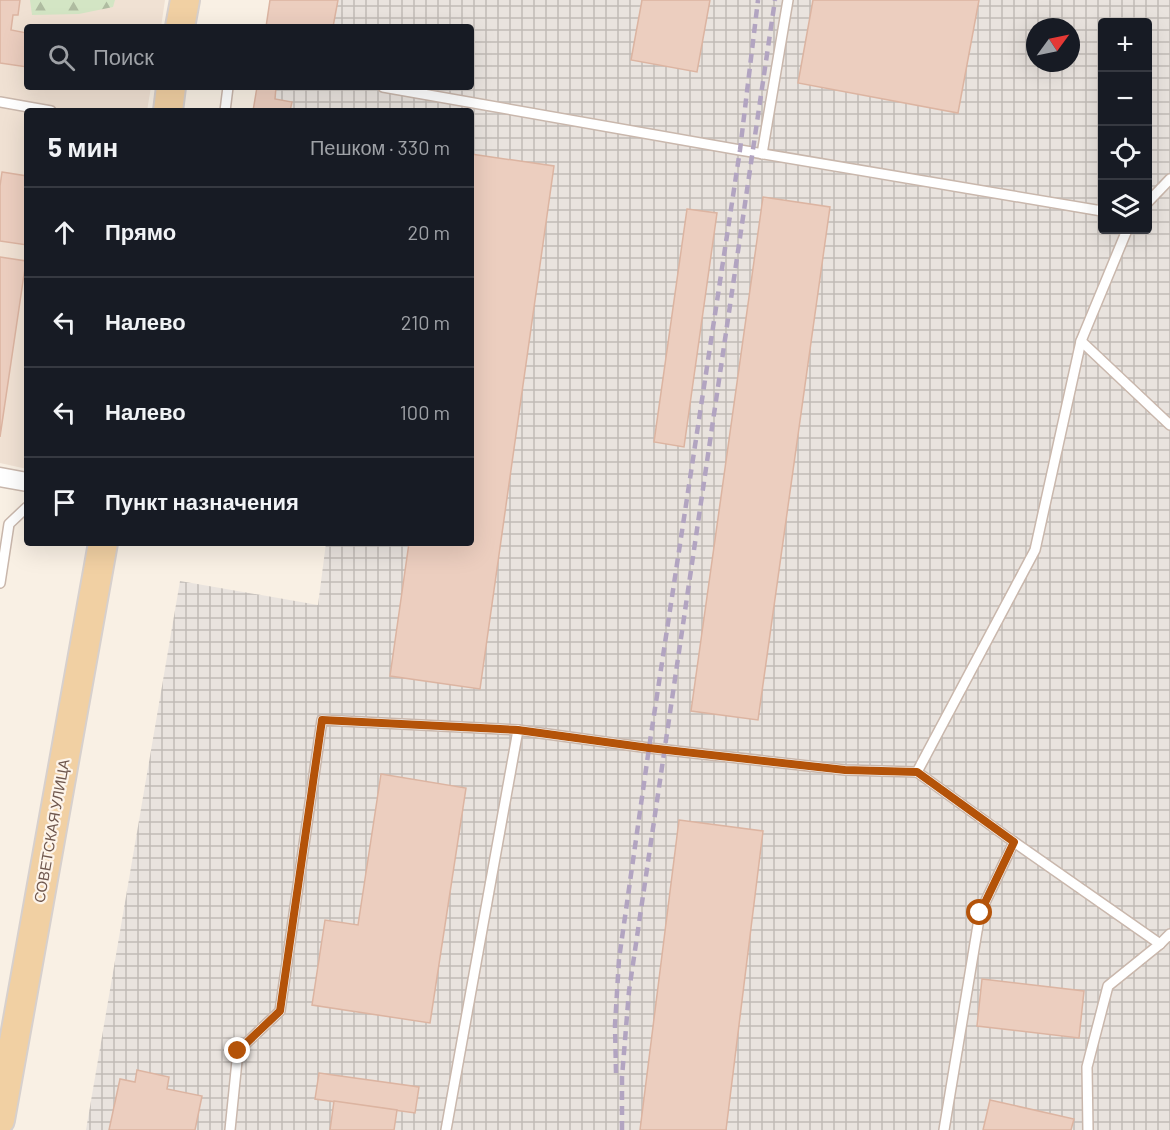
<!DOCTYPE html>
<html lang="ru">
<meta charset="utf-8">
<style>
body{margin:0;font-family:Barlow,sans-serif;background:#20242c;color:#f1f3f6}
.controls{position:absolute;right:18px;top:18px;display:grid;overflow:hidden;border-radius:6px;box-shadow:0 6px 24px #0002}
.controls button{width:54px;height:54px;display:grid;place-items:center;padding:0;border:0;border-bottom:2px solid #363941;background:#171b24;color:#f1f3f6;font:30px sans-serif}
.compass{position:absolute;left:1026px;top:18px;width:54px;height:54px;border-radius:50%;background:#171b24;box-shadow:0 6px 24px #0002;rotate:57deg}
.stop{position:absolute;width:18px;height:18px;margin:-14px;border:4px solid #b45309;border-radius:50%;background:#fff}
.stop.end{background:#b45309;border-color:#fff;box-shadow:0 2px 6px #0008}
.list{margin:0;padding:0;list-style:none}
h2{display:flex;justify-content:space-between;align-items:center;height:78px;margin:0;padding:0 24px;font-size:26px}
h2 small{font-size:20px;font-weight:400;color:#9ea1a6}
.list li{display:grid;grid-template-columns:39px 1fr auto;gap:18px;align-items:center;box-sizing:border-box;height:90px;padding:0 24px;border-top:2px solid #363941}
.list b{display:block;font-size:22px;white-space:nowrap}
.list em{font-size:20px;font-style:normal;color:#9ea1a6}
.icon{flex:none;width:33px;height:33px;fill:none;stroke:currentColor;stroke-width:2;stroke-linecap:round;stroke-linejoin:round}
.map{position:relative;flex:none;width:1170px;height:1130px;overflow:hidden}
.search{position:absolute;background:#171b24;box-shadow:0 6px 24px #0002;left:24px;top:24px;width:450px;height:66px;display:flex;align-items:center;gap:15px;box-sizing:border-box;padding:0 21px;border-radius:6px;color:#9ea1a6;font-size:22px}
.panel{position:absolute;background:#171b24;box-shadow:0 6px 24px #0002;left:24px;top:108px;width:450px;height:438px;border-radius:6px}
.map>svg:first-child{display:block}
.residential{fill:#f0e1d3}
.industrial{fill:url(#industrial-grid);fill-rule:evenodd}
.forest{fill:url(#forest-firs)}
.building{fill:#eccebf;stroke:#dcb4a1;stroke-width:1.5}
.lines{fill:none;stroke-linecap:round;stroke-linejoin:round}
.lane-casing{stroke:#c9b7ac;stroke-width:12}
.street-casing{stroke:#c9b7ac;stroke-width:21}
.primary-casing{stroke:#d7d0cd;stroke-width:32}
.lane{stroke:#fff;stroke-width:9}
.street{stroke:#fff;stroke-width:18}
.primary{stroke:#f1d0a3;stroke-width:28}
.rail{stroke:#b2a4c1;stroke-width:4.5;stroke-dasharray:9 6;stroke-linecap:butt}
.route{stroke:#b45309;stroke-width:8}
.labels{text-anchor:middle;stroke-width:4.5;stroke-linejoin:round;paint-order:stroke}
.street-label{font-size:15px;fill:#6f574d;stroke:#fdf4ea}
</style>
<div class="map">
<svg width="1170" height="1130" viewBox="0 0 1170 1130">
<defs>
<pattern id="industrial-grid" width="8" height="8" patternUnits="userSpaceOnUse" patternTransform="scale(1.5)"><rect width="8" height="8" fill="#e9e3de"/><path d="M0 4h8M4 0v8" fill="none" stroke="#c1bbb6"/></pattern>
<pattern id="forest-firs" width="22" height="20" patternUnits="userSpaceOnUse" patternTransform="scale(1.5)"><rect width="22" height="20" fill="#d3e5c4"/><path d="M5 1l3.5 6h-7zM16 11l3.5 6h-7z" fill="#afbca1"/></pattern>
</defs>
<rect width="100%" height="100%" fill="#f9f0e4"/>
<!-- residential -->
<polygon class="residential" points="0,0 165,0 161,27 27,27 27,87 151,87 147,111 27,111 27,469 0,463"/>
<!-- industrial -->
<path class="industrial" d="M270,0H1170V1130H86L180,581L318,605L326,543H471V111H253L257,87H471V27H266ZM1102,22H1148V230H1102ZM1035,27H1071V63H1035Z"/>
<!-- forest -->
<polygon class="forest" points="30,0 115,0 113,7 79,14 32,15"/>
<!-- building -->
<g class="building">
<polygon points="0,0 20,0 18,15 13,15 11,30 27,33 27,67 0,63"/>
<polygon points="270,0 338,0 333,27 266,27"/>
<polygon points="642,0 710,0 697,72 631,60"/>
<polygon points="813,0 979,0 958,113 798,83"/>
<polygon points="257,87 276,87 275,99 292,102 290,111 253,111"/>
<polygon points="471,154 554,166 480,689 390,676 409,543 471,543"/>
<polygon points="2,172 27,176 27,245 0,241 0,186"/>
<polygon points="763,197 830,207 758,720 691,711"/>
<polygon points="687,209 717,213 684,447 654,442"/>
<polygon points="0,257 26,261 0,437"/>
<polygon points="381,774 466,788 430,1023 312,1005 325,920 358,925"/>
<polygon points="679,820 763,831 726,1130 640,1130"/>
<polygon points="982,979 1084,991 1079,1038 977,1026"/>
<polygon points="137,1070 169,1077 167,1089 202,1096 195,1130 109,1130 120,1079 135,1082"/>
<polygon points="319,1073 419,1087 415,1113 315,1099"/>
<polygon points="990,1100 1074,1119 1071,1130 983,1130"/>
<polygon points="334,1101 397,1110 394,1130 330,1130"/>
</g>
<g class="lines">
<defs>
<g id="lane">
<polyline points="383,87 740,150 1102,211"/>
<polyline points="0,102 51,111"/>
<polyline points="225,111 228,87"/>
<polyline points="762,154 788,0"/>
<polyline points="1148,202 1170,179"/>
<polyline points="1081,341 1170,425"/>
<polyline points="0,583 9,524 27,507"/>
<polyline points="1014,842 1160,944 1108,986 1087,1067 1088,1130"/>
<polyline points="1160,944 1170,934"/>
<polyline points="230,1130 238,1051 280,1011 322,720 518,730 649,748 845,770 917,772"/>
<polyline points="446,1130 518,730"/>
<polyline points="944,1130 980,913 1014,842 917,772 1035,550 1081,341 1127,230"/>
</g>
<polyline id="street" points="0,477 27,482"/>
<g id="primary">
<polyline points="180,27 185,0"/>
<polyline points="168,111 171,87"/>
<polyline points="0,1120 103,543"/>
</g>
</defs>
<!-- lane casing -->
<use href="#lane" class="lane-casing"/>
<!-- street casing -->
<use href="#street" class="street-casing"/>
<!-- primary casing -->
<use href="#primary" class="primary-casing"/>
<!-- lane -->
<use href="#lane" class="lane"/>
<!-- street -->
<use href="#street" class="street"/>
<!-- primary -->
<use href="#primary" class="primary"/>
<!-- rail -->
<g class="rail">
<polyline points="616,1073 615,1025 619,959 649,748 740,150 758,0"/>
<polyline points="622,1130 622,1077 629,991 775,0"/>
</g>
</g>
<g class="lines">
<!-- route -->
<polyline class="route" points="238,1051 280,1011 322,720 518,730 649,748 845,770 917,772 1014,842 980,913"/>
</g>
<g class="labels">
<!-- street labels -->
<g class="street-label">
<text transform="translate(52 831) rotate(-80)" y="5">СОВЕТСКАЯ УЛИЦА</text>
</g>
</g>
</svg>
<div class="controls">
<button>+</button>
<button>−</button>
<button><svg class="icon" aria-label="locate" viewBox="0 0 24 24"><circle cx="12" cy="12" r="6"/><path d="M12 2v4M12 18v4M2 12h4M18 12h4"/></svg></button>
<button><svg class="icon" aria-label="layers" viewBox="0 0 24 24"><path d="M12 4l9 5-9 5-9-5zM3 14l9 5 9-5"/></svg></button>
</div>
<svg class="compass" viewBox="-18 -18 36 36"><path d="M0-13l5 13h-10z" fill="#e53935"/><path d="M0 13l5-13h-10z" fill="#9ea1a6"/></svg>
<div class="stop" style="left:980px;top:913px"></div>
<div class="stop end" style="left:238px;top:1051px"></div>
<div class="search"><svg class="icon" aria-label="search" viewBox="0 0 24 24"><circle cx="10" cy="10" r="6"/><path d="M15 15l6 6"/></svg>Поиск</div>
<section class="panel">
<h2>5 мин<small>Пешком · 330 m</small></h2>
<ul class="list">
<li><svg class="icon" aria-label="ahead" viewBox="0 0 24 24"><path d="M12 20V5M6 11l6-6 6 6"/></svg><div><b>Прямо</b></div><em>20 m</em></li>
<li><svg class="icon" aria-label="left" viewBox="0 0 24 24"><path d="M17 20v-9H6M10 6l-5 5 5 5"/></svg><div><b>Налево</b></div><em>210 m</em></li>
<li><svg class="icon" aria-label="left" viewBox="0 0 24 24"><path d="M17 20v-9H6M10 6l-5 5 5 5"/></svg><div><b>Налево</b></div><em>100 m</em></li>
<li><svg class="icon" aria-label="arrive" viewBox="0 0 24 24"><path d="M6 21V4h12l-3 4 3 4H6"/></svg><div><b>Пункт назначения</b></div></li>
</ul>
</section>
</div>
